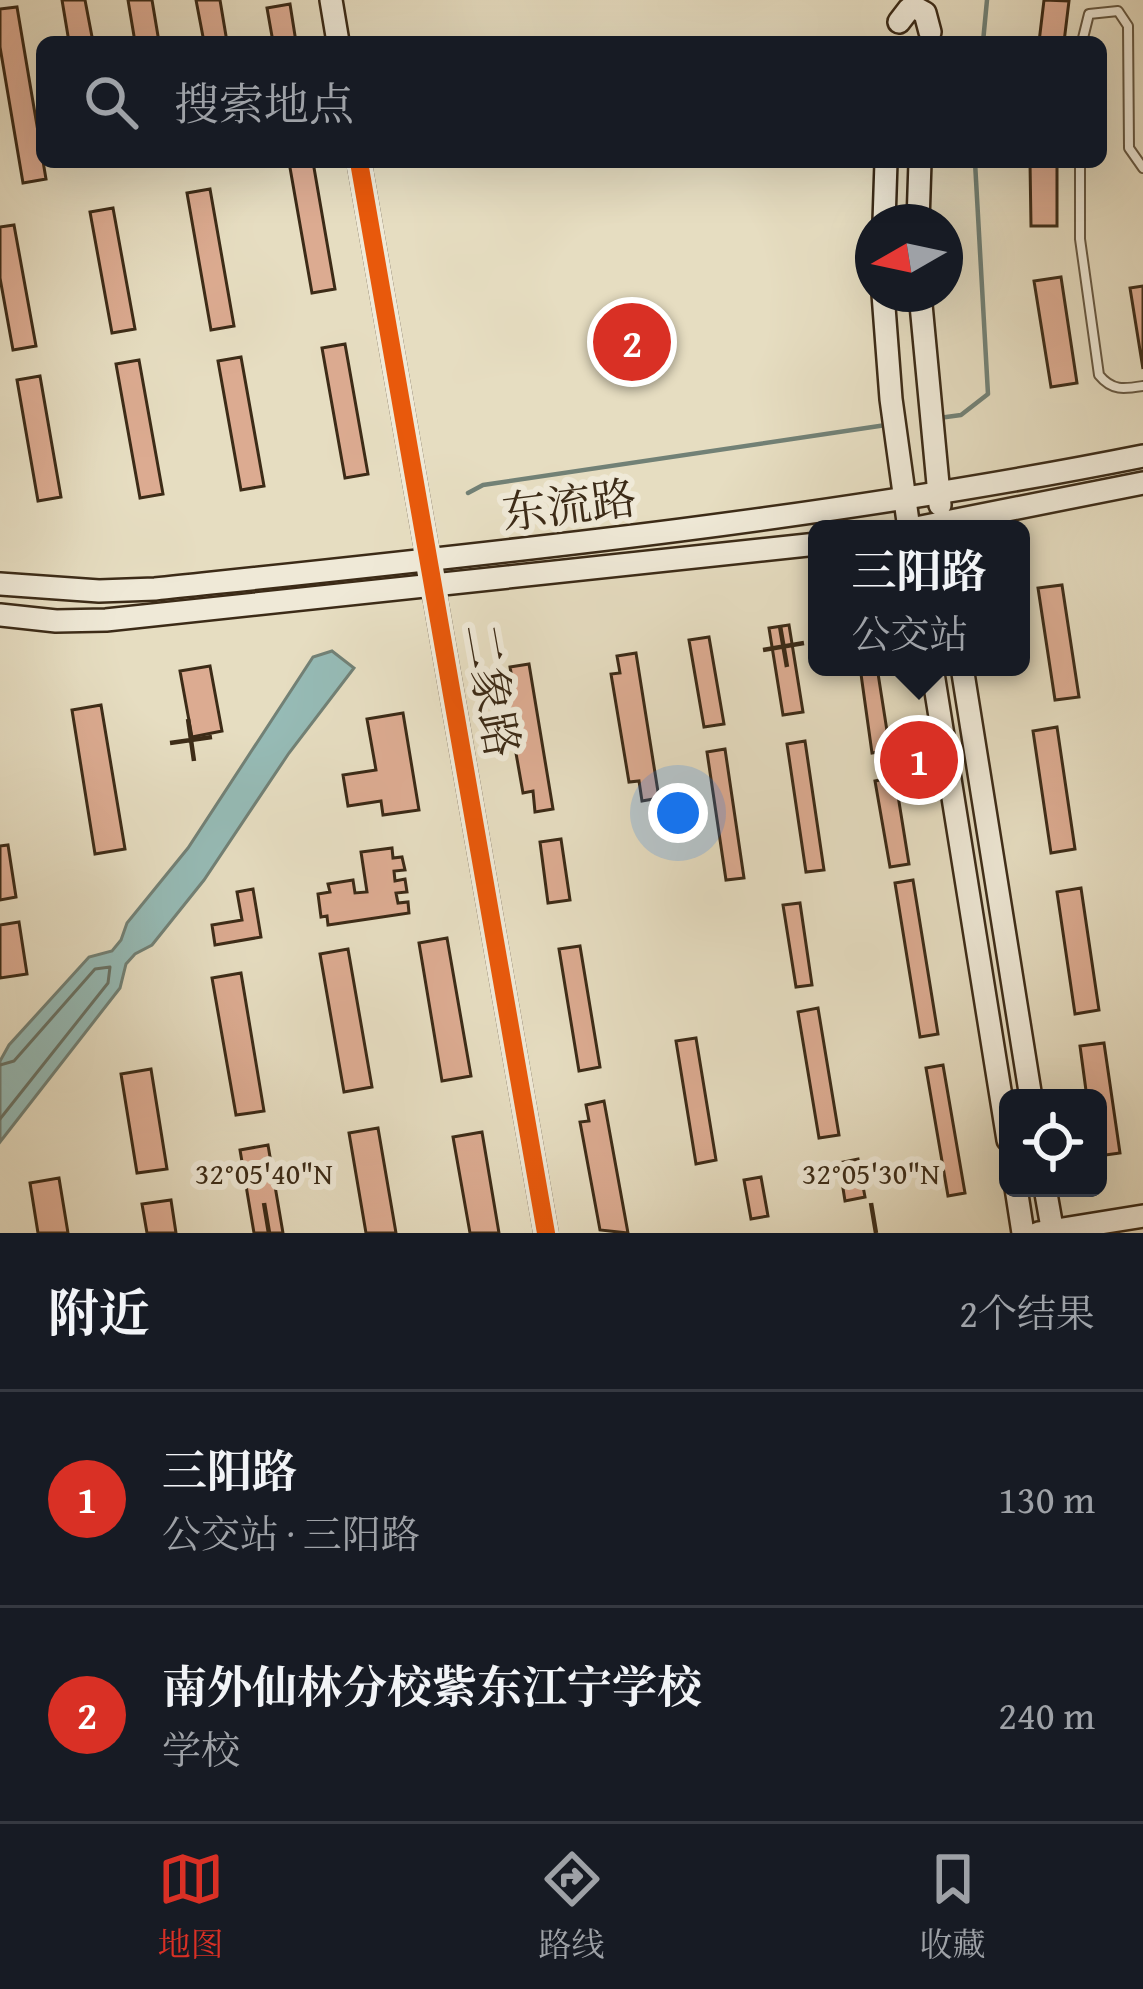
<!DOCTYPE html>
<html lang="zh">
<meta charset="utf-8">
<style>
body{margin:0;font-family:"Gentium Book Plus","Noto Serif SC",serif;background:#242831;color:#f1f3f6}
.controls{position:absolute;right:36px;bottom:36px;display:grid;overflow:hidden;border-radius:18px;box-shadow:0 12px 48px #0002}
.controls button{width:108px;height:108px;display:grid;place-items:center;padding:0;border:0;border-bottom:3px solid #363941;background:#171b24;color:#f1f3f6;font:60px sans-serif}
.compass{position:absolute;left:855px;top:204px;width:108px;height:108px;border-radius:50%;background:#171b24;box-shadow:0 12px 48px #0002;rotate:261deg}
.you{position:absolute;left:678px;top:813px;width:42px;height:42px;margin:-30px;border:9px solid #fff;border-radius:50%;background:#1a73e8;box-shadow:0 0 0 18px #1a73e833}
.badge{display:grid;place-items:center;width:78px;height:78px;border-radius:50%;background:#d93025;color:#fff;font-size:39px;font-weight:700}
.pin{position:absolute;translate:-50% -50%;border:6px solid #fff;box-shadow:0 3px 12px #0006}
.popup{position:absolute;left:808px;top:520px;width:222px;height:156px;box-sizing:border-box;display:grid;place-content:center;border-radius:18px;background:#171b24;filter:drop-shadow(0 3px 9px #0005);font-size:39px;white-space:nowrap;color:#9ea1a6}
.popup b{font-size:45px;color:#f1f3f6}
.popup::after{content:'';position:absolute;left:50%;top:100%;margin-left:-24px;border:24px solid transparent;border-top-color:#171b24}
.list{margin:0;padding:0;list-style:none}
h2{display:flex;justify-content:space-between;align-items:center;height:156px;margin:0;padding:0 48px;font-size:51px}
h2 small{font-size:39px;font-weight:400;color:#9ea1a6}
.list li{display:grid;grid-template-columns:78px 1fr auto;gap:36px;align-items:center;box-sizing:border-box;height:216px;padding:0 48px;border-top:3px solid #363941}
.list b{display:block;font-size:45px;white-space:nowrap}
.list p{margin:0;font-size:39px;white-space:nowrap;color:#9ea1a6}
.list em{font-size:39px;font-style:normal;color:#9ea1a6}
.icon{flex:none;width:66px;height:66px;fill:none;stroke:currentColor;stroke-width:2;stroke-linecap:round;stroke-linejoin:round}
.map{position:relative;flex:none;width:1143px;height:1233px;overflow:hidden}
.search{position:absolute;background:#171b24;box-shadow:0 12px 48px #0002;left:36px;right:36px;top:36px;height:132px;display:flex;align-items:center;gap:30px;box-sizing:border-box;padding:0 42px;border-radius:18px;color:#9ea1a6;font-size:45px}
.sheet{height:588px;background:#171b24}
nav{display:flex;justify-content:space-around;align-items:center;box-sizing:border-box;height:168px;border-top:3px solid #363941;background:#171b24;font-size:33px;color:#9ea1a6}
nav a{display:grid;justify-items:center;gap:6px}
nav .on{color:#d93025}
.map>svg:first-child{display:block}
.water{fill:#96bbb6;stroke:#728176;stroke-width:3}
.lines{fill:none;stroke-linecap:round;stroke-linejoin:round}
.shore{stroke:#697366;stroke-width:3}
.stream{stroke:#728176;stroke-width:4.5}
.building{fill:#dcab91;stroke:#3c2b17;stroke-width:3}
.lane-casing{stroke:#665842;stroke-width:12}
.secondary-casing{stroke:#3c2b17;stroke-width:26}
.lane{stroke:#efe9d7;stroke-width:8}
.secondary{stroke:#efe9d7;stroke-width:21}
.cycleway-casing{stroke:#efe9d7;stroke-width:26}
.cycleway{stroke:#e8590c;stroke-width:18}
.ticks{fill:none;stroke:#3c2b17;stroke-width:4.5}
.labels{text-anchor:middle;stroke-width:12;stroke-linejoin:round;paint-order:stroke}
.street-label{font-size:45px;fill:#3c2b17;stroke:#efe9d7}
.ticks-label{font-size:30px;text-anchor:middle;fill:#3c2b17;stroke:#efe9d7;stroke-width:12;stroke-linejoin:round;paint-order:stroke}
</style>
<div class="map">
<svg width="1143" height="1233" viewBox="0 0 1143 1233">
<rect width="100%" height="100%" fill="#e6ddc1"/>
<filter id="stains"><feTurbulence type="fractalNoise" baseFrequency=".00167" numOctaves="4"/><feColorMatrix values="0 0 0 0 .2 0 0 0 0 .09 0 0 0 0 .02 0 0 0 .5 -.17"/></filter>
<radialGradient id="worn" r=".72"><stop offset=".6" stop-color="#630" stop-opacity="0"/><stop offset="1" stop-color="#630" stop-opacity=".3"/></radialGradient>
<!-- water -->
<polygon class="water" points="332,651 354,668 289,753 204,880 152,945 135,954 126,964 120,988 0,1142 0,1061 9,1045 89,957 112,951 121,940 127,923 188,848 313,657"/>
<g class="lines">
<!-- shore -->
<polyline class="shore" points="0,1065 14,1061 95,969 110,967 108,983 0,1119"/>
<!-- stream -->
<g class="stream">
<polyline points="983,42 987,0"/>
<polyline points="939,418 961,415 988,394 975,162"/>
<polyline points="468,493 483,485 886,425"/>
</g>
</g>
<!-- building -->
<g class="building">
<polygon points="62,0 85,0 93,42 69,42"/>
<polygon points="128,0 152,0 159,42 135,42"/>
<polygon points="196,0 220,0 227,42 204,42"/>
<polygon points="1044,0 1069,1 1064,42 1039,42"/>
<polygon points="290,4 296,42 273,42 267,8"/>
<polygon points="17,7 46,179 23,183 0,47 0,9"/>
<polygon points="289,162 313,162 335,289 312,293"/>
<polygon points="1030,162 1057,162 1057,226 1031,226"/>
<polygon points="210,189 234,326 211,330 187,193"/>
<polygon points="113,208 135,329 112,333 90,212"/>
<polygon points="14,225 36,346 13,350 0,278 0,227"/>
<polygon points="1061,277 1077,383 1051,387 1034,281"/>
<polygon points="1143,286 1143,369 1130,288"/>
<polygon points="345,344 368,474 345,478 322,348"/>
<polygon points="241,357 264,486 241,490 218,361"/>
<polygon points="139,360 163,494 140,498 116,364"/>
<polygon points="40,376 61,497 38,501 17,380"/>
<polygon points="1062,585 1079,697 1055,700 1038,588"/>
<polygon points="789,625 803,712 783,715 769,628"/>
<polygon points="709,637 724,724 704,727 689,640"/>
<polygon points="636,653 659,798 642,801 639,781 629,782 611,674 620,673 617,656"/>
<polygon points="529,664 553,809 535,812 533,791 523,793 504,685 513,683 510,667"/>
<polygon points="210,666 222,731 192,737 180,671"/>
<polygon points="860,667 877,667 890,750 872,753"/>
<polygon points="101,705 125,849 95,854 72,710"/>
<polygon points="403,713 419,810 383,815 381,801 348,806 343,775 376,770 367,719"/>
<polygon points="1057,727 1075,849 1051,853 1033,731"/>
<polygon points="805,741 824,870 806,872 787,744"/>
<polygon points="725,749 744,878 726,880 707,752"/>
<polygon points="895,777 909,864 890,867 875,781"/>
<polygon points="561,839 570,900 548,903 540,842"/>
<polygon points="8,845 16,897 0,900 0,846"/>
<polygon points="392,848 393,858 402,857 405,870 394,871 395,881 405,879 407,892 396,893 398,903 408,902 409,913 328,925 327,916 321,917 318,894 330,892 328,884 353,880 355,893 367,892 361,852"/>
<polygon points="913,880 938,1034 920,1037 895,883"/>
<polygon points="1081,888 1099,1010 1075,1014 1057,892"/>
<polygon points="253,889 261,937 215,945 212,925 242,920 237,892"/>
<polygon points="800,903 812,985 796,987 783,905"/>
<polygon points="19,922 27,974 0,978 0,925"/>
<polygon points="447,938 471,1076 442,1081 419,943"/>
<polygon points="580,946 600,1067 579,1071 559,949"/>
<polygon points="348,949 372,1087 344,1092 320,954"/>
<polygon points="241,973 264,1111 236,1115 212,978"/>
<polygon points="818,1008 839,1135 819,1138 798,1012"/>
<polygon points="696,1038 716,1160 696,1164 676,1041"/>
<polygon points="1104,1043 1120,1153 1098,1156 1098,1098 1087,1098 1080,1046"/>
<polygon points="943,1065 965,1193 948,1196 926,1068"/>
<polygon points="151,1069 167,1169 137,1173 121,1074"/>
<polygon points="604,1101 628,1233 600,1230 580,1122 589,1121 586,1105"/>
<polygon points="378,1128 396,1233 366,1233 349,1133"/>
<polygon points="482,1132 499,1233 470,1233 453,1137"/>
<polygon points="268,1145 283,1233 254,1233 240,1150"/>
<polygon points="858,1159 865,1197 845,1201 839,1163"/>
<polygon points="761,1177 768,1216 751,1219 744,1180"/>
<polygon points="59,1178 68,1233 38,1233 30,1183"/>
<polygon points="171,1200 176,1233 147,1233 142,1204"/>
</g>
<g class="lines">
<defs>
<g id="lane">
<polyline points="1082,42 1089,14 1118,11 1128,26 1129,148 1143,168"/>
<path d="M1080,162V239L1099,375C1112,391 1124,389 1143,386"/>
</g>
<g id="secondary">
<polyline points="331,0 338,42"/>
<polyline points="899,22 909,9 916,8 925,13 930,32"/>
<polyline points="359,162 546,1233"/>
<polyline points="884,222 886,162"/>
<polyline points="918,222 920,162"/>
<polyline points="883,294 891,399 909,529"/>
<polyline points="920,294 940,505"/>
<polyline points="911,529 1143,483"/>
<path d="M0,584L99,591L155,589C486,554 817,521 1143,456"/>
<polyline points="0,615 56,621 106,620 817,544"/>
<polyline points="932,667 1008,1140"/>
<polyline points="962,667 1031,1098"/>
<polyline points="1016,1188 1023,1233"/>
<polyline points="1045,1188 1053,1233"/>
<polyline points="1038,1233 1143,1216"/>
</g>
</defs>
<!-- lane casing -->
<use href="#lane" class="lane-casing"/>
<!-- secondary casing -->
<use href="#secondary" class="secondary-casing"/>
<!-- lane -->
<use href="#lane" class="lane"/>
<!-- secondary -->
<use href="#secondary" class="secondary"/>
<defs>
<polyline id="cycleway" points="359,162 546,1233"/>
</defs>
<!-- cycleway casing -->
<use href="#cycleway" class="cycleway-casing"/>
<!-- cycleway -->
<use href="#cycleway" class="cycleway"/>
</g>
<!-- ticks -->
<path class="ticks" d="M780,626L787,667M763,650L804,643M188,719L194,761M170,743L212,737M264,1203L269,1233M871,1203L876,1233"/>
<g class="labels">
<!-- street labels -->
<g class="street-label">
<text transform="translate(569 505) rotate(-7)" y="16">东流路</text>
<text transform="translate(492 690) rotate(80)" y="16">二象路</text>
</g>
</g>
<g class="ticks-label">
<text x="264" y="1184">32°05'40"N</text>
<text x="871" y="1184">32°05'30"N</text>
</g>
<rect width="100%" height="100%" filter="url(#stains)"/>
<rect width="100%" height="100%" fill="url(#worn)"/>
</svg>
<div class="controls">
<button><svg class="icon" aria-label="locate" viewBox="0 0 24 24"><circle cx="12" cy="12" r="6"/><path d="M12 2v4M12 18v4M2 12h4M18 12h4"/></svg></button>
</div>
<svg class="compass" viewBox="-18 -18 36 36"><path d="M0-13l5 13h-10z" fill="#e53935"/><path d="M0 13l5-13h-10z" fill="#9ea1a6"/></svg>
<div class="you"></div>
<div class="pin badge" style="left:919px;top:760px">1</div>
<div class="popup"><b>三阳路</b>公交站</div>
<div class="pin badge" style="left:632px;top:342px">2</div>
<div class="search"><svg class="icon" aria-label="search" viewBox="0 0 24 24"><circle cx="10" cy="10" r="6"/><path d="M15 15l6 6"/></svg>搜索地点</div>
</div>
<section class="sheet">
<h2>附近<small>2个结果</small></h2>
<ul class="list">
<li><span class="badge">1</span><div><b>三阳路</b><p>公交站 · 三阳路</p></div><em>130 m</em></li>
<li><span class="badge">2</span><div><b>南外仙林分校紫东江宁学校</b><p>学校</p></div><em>240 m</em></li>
</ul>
</section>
<nav>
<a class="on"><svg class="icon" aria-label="map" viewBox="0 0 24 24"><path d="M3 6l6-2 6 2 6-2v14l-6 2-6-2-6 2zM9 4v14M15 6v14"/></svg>地图</a>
<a><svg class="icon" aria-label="directions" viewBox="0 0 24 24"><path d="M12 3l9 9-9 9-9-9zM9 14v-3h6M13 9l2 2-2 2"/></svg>路线</a>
<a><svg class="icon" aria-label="saved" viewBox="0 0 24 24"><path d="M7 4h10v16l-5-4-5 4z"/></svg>收藏</a>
</nav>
